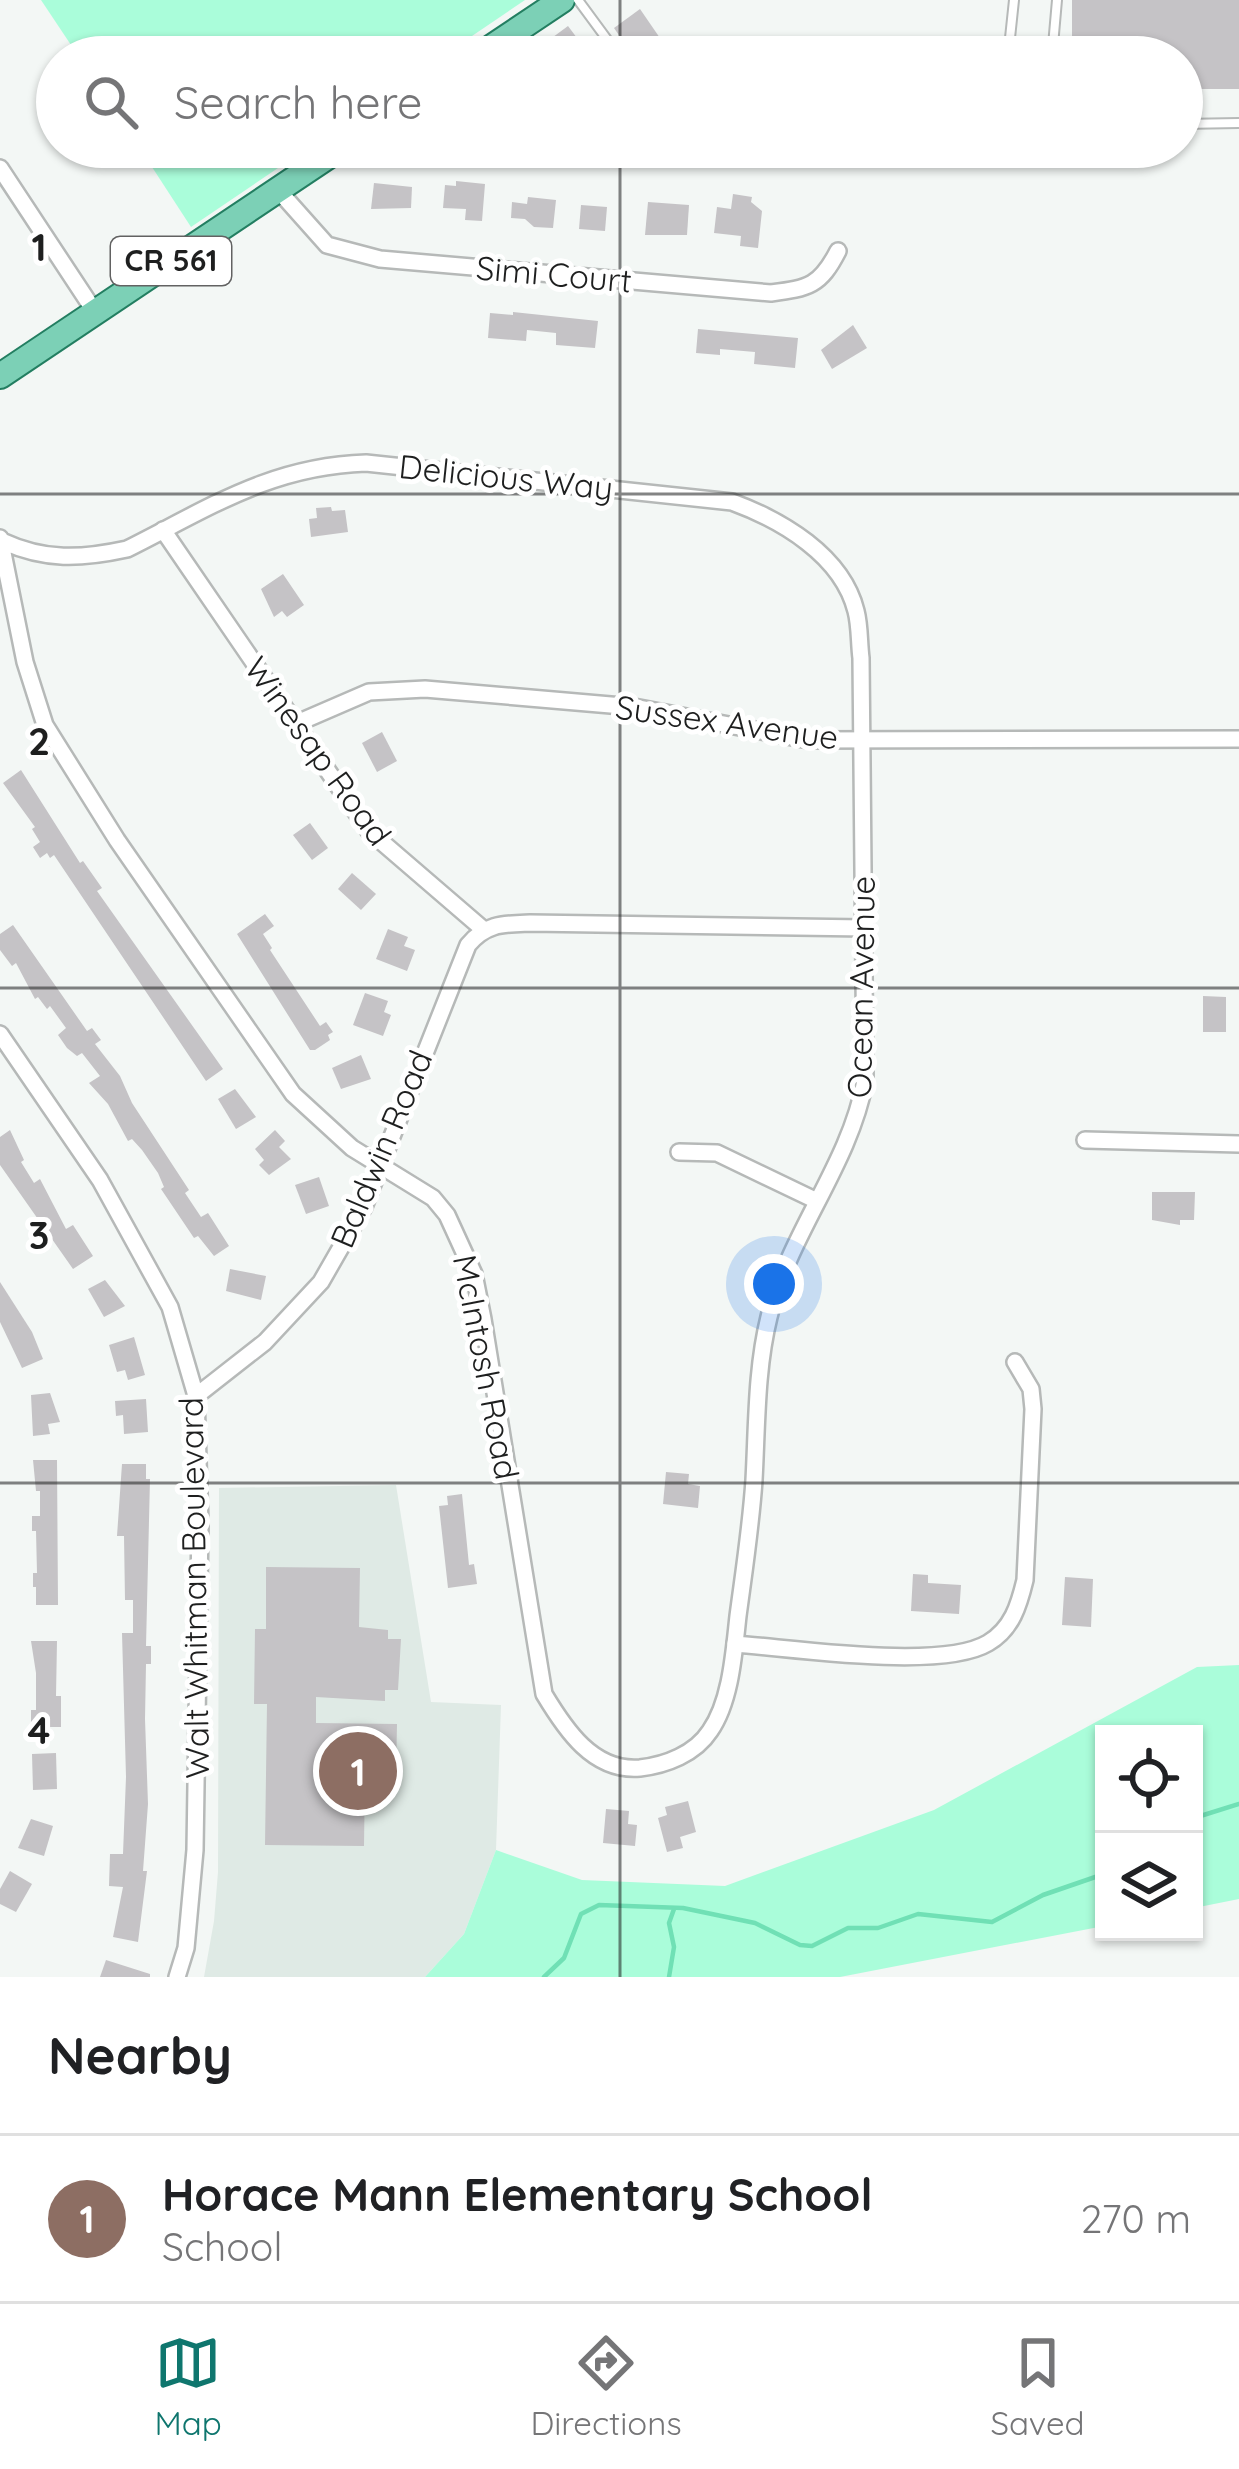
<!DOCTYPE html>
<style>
body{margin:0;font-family:Quicksand,sans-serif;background:#f2f2f2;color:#202124}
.controls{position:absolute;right:36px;bottom:36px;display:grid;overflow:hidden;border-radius:0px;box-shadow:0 3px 9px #0004}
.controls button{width:108px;height:108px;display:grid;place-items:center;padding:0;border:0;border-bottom:3px solid #e0e0e0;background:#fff;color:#202124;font:60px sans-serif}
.you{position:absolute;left:774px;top:1284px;width:42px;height:42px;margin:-30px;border:9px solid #fff;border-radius:50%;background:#1a73e8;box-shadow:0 0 0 18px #1a73e833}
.badge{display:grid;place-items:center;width:78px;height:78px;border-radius:50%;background:#0f766e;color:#fff;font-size:39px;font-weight:700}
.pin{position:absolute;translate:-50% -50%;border:6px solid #fff;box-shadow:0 3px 12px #0006}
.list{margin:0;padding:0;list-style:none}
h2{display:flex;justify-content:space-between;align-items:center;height:156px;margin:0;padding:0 48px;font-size:51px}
h2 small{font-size:39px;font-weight:400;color:#757577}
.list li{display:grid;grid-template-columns:78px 1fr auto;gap:36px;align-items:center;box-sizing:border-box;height:168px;padding:0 48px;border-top:3px solid #e0e0e0}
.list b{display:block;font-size:45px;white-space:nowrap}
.list p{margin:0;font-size:39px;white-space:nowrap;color:#757577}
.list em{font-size:39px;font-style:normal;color:#757577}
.icon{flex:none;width:66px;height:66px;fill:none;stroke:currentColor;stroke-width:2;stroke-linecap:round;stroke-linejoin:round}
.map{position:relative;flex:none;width:1239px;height:1977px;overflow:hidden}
.search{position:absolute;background:#fff;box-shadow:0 3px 9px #0004;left:36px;right:36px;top:36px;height:132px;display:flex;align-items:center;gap:30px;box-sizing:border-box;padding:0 42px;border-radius:66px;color:#757577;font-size:45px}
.sheet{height:324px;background:#fff}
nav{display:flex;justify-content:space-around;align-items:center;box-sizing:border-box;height:168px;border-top:3px solid #e0e0e0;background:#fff;font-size:33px;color:#757577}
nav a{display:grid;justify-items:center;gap:6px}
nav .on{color:#0f766e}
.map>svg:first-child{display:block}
.built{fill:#dfeae5}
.green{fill:#aafdda}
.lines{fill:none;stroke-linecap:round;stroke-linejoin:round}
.stream{stroke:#70e0b5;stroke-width:4.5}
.building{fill:#c5c3c6}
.service-casing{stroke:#b6b9b8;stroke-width:12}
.minor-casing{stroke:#b6b9b8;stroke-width:20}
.primary-casing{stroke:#237e61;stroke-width:28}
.service{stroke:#fff;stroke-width:8}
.minor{stroke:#fff;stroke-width:15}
.primary{stroke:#7cd0b6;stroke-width:24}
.grid{fill:none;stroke:#1e1f1f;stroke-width:3;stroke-opacity:0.55}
.labels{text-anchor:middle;stroke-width:10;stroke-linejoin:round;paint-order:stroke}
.shield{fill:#fff;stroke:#626262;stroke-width:3}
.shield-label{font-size:30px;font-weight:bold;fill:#1e1f1f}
.street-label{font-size:33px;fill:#1e1f1f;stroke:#fff}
.grid-label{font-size:39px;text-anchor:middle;font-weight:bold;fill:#1e1f1f;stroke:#fff;stroke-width:10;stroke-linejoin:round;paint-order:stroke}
</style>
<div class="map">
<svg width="1239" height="1977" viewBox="0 0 1239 1977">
<rect width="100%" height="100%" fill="#f3f7f5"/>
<!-- built -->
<polygon class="built" points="396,1485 431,1702 501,1705 496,1850 464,1934 425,1977 204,1977 214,1921 218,1872 219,1488"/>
<!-- green -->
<g class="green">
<polygon points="41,0 525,0 441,57 79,57"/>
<polygon points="139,147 309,147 191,227"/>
<polygon points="1239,1665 1239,1899 1194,1908 1194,1734 1104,1734 1104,1926 840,1977 425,1977 464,1934 496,1850 582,1880 725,1886 934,1810 1197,1667"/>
</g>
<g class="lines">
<!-- stream -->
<g class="stream">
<polyline points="1194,1818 1239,1804"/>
<polyline points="544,1977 564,1958 581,1914 599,1905 683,1908 755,1923 800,1945 812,1946 848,1928 878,1928 918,1914 992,1922 1043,1895 1104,1874"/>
<polyline points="669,1977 674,1947 669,1923 674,1909"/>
</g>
</g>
<!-- building -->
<g class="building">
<polygon points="1072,0 1239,0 1239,89 1182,89 1182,57 1072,57"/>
<polygon points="640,9 673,57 634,57 614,28"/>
<polygon points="568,26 586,50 577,57 526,57"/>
<polygon points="456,181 485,184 482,221 465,220 466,209 443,208 445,185 456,186"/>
<polygon points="374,183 412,187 411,208 371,209"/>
<polygon points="733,194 752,197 751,202 762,211 758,248 740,246 741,236 714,233 717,207 731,209"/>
<polygon points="528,197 556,200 553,228 534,227 525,219 511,218 512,202 527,204"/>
<polygon points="648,202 689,205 687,235 645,235"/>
<polygon points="581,205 607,207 605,231 579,229"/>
<polygon points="513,312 598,321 595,348 556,345 556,333 527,330 526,341 488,338 490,313 513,315"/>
<polygon points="853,325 867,348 832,369 821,350"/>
<polygon points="698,329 798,338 795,368 754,364 755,352 720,349 720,355 696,353"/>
<polygon points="331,507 332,511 345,510 348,532 311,537 309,519 317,518 316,508"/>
<polygon points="283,574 304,605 287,617 282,611 274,617 261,589"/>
<polygon points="382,732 397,761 377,772 362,743"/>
<polygon points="21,770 80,863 83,861 102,888 97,891 223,1069 206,1081 54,855 50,858 47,853 40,858 33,847 40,842 32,829 35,827 3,783"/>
<polygon points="310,823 328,848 312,860 293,835"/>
<polygon points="352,873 376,894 361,910 338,889"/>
<polygon points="265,914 274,926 263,934 272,948 270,950 320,1026 326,1022 333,1032 328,1035 330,1040 315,1050 310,1050 237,934"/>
<polygon points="13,925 87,1031 92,1028 101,1040 95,1044 120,1076 132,1103 189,1190 185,1193 201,1217 208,1213 229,1246 214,1256 198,1236 194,1238 161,1189 164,1187 158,1173 142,1150 132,1139 128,1141 108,1104 89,1083 100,1076 82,1053 77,1056 67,1048 58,1035 66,1028 50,1006 47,1009 38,997 35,999 16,963 12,966 0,950 0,934"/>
<polygon points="388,929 408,937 404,946 415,950 407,971 376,959"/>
<polygon points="365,993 388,1001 384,1012 391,1015 383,1036 353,1025"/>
<polygon points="1203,996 1226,997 1226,1032 1203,1032"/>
<polygon points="361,1055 371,1079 341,1089 332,1068"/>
<polygon points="235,1089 256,1117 236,1129 218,1099"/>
<polygon points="10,1130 24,1160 21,1162 34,1183 40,1179 66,1229 73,1225 93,1256 73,1269 0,1165 0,1137"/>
<polygon points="275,1130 285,1141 279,1147 291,1159 269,1175 259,1165 264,1160 255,1149"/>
<polygon points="319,1177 329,1206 306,1214 295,1185"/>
<polygon points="1152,1192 1195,1192 1194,1220 1180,1220 1180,1225 1152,1220"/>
<polygon points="230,1269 266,1276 261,1300 226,1291"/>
<polygon points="105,1280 125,1306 104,1317 88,1289"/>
<polygon points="0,1282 32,1332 43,1359 22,1368 0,1322"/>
<polygon points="134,1337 145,1375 128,1380 125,1370 117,1372 109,1345"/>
<polygon points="50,1393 60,1422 48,1424 50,1434 33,1436 31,1395"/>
<polygon points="146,1399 148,1432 124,1434 123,1415 116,1416 115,1401"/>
<polygon points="33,1460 57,1460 58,1605 36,1605 36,1587 33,1587 33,1573 37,1573 36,1531 32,1531 32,1516 40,1516 40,1491 36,1491"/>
<polygon points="122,1464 146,1464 146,1479 150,1479 146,1646 151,1646 151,1664 146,1664 145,1719 148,1804 143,1871 147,1871 138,1942 113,1937 123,1887 109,1886 110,1854 123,1854 126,1777 122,1633 133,1633 133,1600 125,1600 124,1536 117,1536"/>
<polygon points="666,1472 689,1474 688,1484 700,1486 698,1508 663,1504"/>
<polygon points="462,1494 469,1565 474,1564 477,1584 448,1588 439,1506 448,1505 447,1496"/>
<polygon points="266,1567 360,1568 359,1627 388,1630 388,1639 401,1639 398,1690 385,1690 385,1701 316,1697 316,1723 397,1724 396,1774 365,1774 364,1846 265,1845 267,1704 254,1704 255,1629 266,1629"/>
<polygon points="913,1574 928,1575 928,1583 961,1585 959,1614 911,1611"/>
<polygon points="1065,1577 1093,1579 1091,1627 1062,1625"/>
<polygon points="31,1641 57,1641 56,1696 61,1696 61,1727 31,1727 31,1710 36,1710 36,1673"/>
<polygon points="56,1753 57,1789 33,1790 32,1754"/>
<polygon points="688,1801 696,1832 680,1837 683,1848 667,1852 658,1818 667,1815 665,1807"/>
<polygon points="606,1809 629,1811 628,1824 637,1825 635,1846 603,1843"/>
<polygon points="31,1819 53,1826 44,1856 18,1848"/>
<polygon points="10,1871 32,1884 16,1912 0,1904 0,1889"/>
<polygon points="106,1960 150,1974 150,1977 100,1977"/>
</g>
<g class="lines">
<defs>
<g id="service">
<polyline points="578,0 620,57"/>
<polyline points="1008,57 1014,0"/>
<polyline points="1052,57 1057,0"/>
<polyline points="1182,124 1239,123"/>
<polyline points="640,147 648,158 677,158 683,147"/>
</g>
<g id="minor">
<polyline points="0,168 95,312"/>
<path d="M278,190L327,245L380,259L771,293C809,288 820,286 838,251"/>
<polyline points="163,530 369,831 484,930"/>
<path d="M0,538L25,662L45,725L117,840L293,1094L352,1148L433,1198L447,1215L474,1274L483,1319L544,1694C565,1729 593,1772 640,1768C666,1765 695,1754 710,1731C731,1701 734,1652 738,1616C744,1571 751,1526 754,1480C757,1426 756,1369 769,1317C789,1233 849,1166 865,1081L861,658C859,643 860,626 856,611C842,555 781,520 732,502L366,463C271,466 209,508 127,549C81,559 45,561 2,541"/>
<polyline points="295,724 369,692 425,689 634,707 808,740 1239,739"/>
<polyline points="0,1034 100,1180 170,1307 196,1396 200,1524 195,1850 186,1948 177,1977"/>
<polyline points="1085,1140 1239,1144"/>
<polyline points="679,1152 717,1153 817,1201"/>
<path d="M196,1396L265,1342L321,1282L364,1207L468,945C486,923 504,924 530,923L865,928"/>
<path d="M735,1644C793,1648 941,1671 988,1643C1012,1629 1019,1605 1025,1580L1033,1409L1031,1389L1015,1362"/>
</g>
<g id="primary">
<polyline points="477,57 562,0"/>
<polyline points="0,376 342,147"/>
</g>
</defs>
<!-- service casing -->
<use href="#service" class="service-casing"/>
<!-- minor casing -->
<use href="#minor" class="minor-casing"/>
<!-- primary casing -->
<use href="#primary" class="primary-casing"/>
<!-- service -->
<use href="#service" class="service"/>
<!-- minor -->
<use href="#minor" class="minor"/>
<!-- primary -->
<use href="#primary" class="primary"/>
</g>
<!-- grid -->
<path class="grid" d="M620,0V57M620,147V1977M0,494H1239M0,988H1239M0,1483H1239"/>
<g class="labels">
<!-- shield labels -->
<rect class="shield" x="111" y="237" width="120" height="48" rx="9"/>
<g class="shield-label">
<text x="171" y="271">CR 561</text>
</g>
<!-- street labels -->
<g class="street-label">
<text transform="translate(554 274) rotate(5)" y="12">Simi Court</text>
<text transform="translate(506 477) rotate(6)" y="12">Delicious Way</text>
<text transform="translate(727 722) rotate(8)" y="12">Sussex Avenue</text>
<text transform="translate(318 751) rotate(54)" y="12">Winesap Road</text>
<text transform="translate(861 987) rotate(-89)" y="12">Ocean Avenue</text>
<text transform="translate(381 1149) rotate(-67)" y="12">Baldwin Road</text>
<text transform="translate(486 1367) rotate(79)" y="12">McIntosh Road</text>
<text transform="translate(194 1588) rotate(-91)" y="12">Walt Whitman Boulevard</text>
</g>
</g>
<g class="grid-label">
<text x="39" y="261">1</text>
<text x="39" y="755">2</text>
<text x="39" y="1249">3</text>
<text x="39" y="1744">4</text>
</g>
</svg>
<div class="controls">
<button><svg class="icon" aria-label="locate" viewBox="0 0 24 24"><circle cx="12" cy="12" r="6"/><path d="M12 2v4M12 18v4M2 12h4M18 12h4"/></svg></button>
<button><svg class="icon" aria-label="layers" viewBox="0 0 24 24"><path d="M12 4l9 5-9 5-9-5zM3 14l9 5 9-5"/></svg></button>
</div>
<div class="you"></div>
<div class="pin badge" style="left:358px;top:1771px;background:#8d6e63">1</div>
<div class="search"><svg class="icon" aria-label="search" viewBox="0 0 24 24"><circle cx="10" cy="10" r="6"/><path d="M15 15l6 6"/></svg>Search here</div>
</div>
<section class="sheet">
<h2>Nearby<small></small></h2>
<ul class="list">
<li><span class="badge" style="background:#8d6e63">1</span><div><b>Horace Mann Elementary School</b><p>School</p></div><em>270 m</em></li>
</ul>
</section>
<nav>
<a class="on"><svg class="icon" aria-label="map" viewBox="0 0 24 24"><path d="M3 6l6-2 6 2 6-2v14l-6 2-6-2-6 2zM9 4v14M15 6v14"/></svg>Map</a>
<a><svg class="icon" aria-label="directions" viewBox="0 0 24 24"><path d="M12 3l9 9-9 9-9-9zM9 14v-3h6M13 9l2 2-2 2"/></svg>Directions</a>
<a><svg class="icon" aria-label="saved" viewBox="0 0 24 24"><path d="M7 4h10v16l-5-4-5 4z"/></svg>Saved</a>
</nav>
